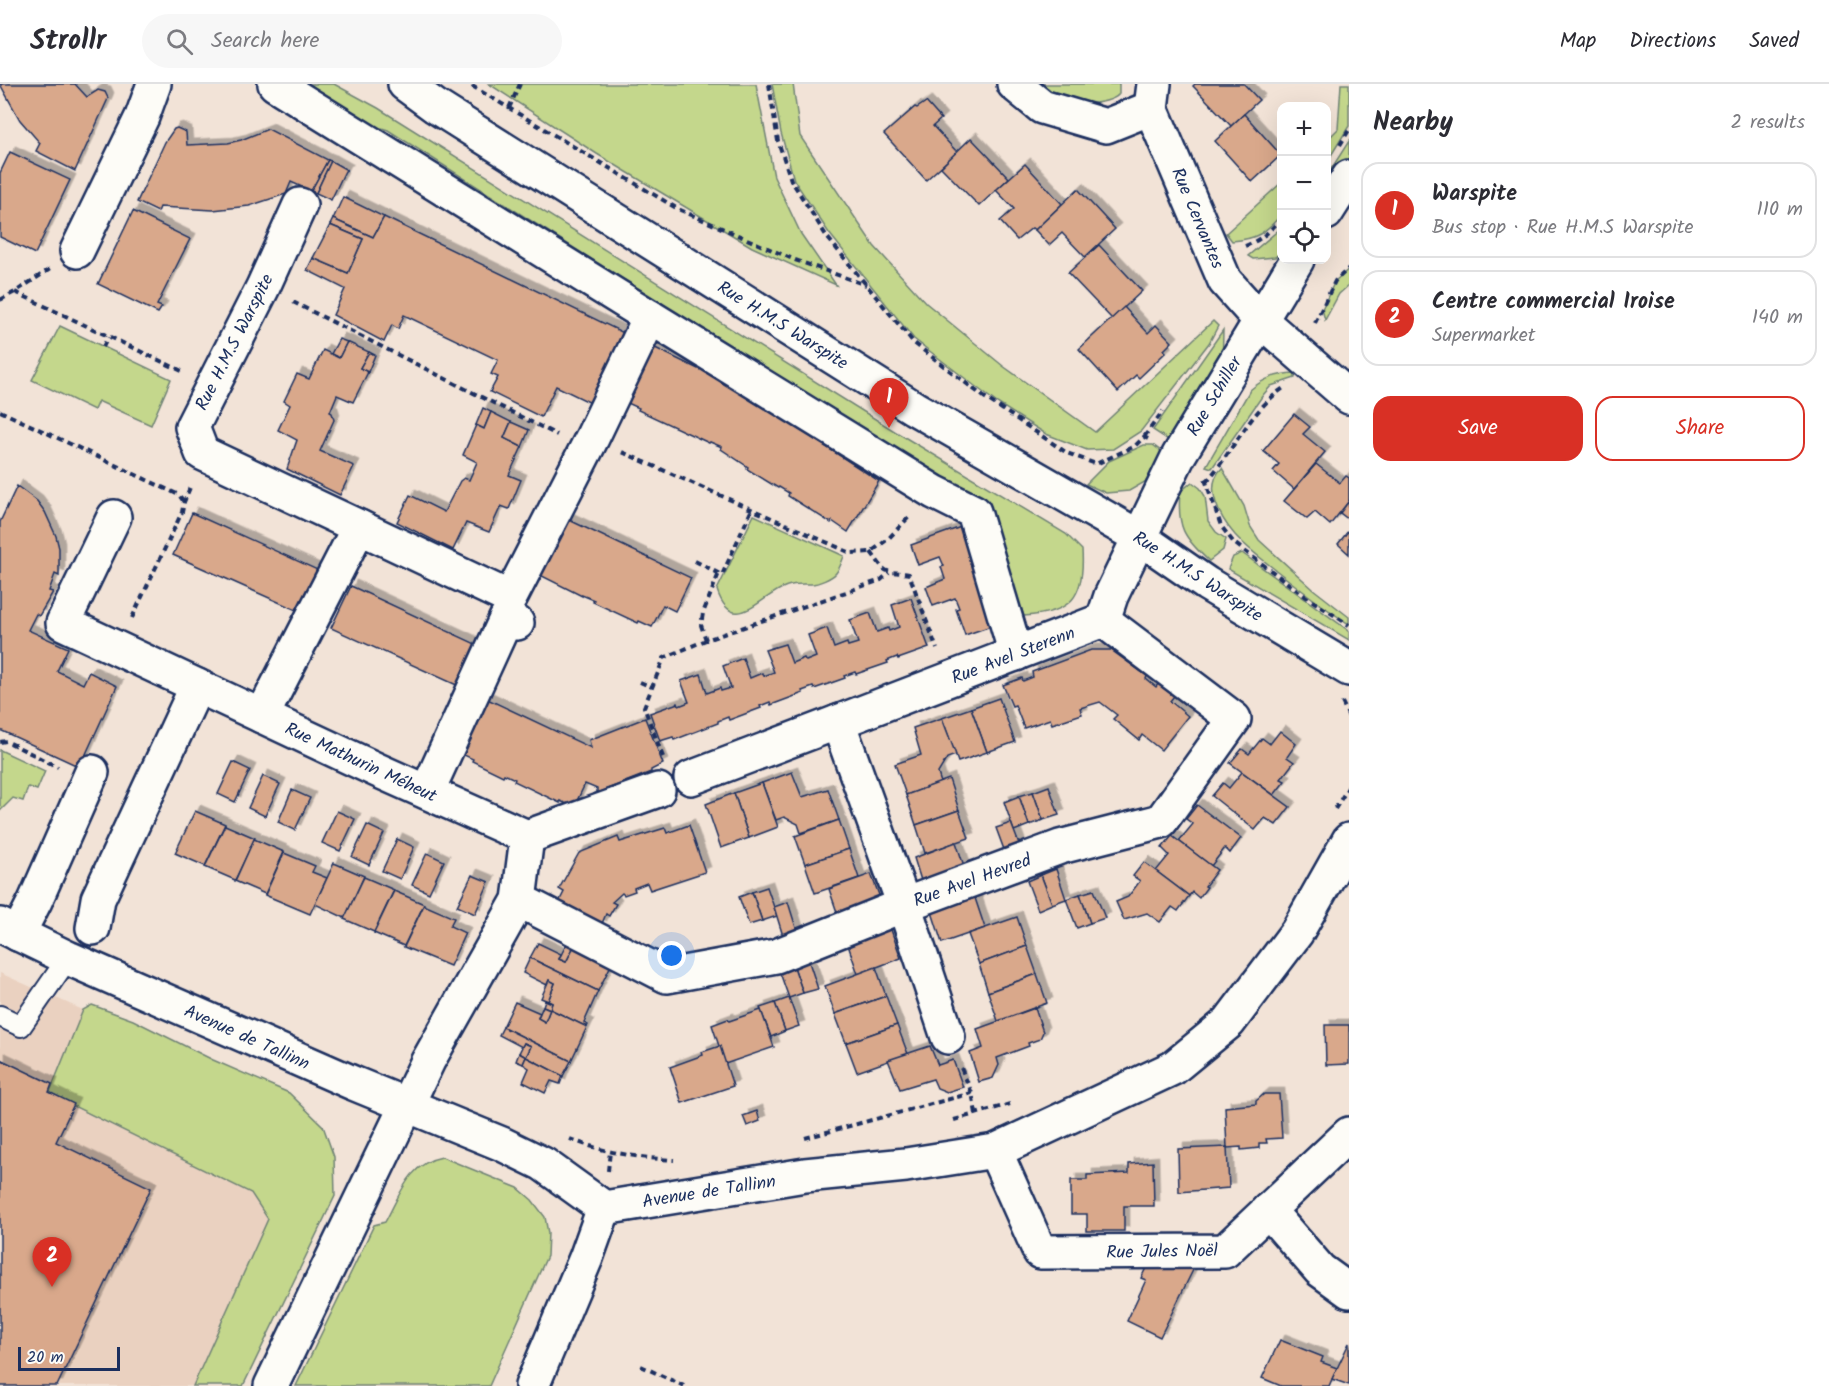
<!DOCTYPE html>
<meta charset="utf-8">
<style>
body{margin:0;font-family:Kalam,sans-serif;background:#f7f7f7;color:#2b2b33}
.controls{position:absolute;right:18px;top:18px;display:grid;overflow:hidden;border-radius:12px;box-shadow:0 6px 24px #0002}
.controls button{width:54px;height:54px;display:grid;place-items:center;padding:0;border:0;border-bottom:2px solid #e1e1e2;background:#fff;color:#2b2b33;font:30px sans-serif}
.scale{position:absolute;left:18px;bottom:15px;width:102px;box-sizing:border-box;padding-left:6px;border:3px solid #1b2f5e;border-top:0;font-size:16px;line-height:21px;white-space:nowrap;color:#1b2f5e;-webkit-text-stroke:4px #fdfcf7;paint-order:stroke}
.you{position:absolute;left:672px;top:872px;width:21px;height:21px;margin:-15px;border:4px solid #fff;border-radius:50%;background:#1a73e8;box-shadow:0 0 0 9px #1a73e833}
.badge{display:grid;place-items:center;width:39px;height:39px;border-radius:50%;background:#d93025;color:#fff;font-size:20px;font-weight:700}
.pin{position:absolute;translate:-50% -50px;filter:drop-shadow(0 2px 3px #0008)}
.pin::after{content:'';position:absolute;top:32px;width:21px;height:18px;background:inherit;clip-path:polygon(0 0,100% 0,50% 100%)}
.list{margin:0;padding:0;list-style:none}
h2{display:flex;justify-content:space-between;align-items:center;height:78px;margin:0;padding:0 24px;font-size:26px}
h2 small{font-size:20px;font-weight:400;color:#7c7c81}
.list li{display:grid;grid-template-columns:39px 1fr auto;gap:18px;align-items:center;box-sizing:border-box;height:96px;margin:0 12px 12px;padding:0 12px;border:2px solid #e1e1e2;border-radius:18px}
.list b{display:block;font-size:22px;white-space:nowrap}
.list p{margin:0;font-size:20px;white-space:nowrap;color:#7c7c81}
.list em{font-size:20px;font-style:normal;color:#7c7c81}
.actions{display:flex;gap:12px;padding:18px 24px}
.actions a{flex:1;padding:14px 0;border:2px solid #d93025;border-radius:18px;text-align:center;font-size:21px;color:#d93025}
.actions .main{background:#d93025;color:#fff}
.icon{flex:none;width:33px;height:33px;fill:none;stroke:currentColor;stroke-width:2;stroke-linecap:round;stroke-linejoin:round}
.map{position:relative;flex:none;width:1349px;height:1302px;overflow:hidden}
header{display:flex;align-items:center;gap:36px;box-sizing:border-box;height:84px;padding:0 30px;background:#fff;border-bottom:2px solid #e1e1e2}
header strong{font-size:28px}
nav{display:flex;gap:33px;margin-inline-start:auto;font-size:21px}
.search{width:420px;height:54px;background:#f7f7f7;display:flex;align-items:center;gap:15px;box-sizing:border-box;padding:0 21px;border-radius:33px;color:#7c7c81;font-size:22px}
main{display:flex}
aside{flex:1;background:#fff}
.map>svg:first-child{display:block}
.built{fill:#ead1c0}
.green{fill:#c4d78c;stroke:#708375;stroke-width:1.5}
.building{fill:#d9a88b;stroke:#1b2f5e;stroke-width:1.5;filter:url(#shadow)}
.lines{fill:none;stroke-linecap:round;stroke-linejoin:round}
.service-casing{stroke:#1b2f5e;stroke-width:24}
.minor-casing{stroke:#1b2f5e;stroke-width:38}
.tertiary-casing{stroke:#1b2f5e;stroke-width:38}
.path{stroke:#1b2f5e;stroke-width:4;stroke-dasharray:6 4.5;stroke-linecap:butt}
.service{stroke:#fdfcf7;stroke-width:20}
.minor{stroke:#fdfcf7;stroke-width:33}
.tertiary{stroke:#fdfcf7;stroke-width:33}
.labels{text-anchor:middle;stroke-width:4.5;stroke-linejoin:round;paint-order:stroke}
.street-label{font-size:18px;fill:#1b2f5e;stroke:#fdfcf7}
</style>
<header>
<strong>Strollr</strong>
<div class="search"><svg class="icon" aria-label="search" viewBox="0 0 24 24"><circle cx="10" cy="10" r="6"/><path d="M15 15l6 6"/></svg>Search here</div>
<nav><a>Map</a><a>Directions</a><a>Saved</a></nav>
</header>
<main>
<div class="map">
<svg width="1349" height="1302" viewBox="0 0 1349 1302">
<defs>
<filter id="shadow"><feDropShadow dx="5.5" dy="-5.5" stdDeviation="0" flood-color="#0004"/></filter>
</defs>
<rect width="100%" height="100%" fill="#f2e3d7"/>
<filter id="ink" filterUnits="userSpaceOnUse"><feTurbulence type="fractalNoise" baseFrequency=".0167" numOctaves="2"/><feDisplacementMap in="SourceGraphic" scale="12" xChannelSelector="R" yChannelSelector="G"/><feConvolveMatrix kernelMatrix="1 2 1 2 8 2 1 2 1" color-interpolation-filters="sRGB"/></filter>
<g filter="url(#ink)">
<!-- built -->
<polygon class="built" points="0,889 83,926 49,1010 251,1109 268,1135 193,1302 0,1302"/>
<!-- green -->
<g class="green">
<path d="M304,0H334L378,24L896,348L1066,450L1082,466C1085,513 1072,529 1024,532L1002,472L820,320L388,46L382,44L376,47L371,46L369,38Z"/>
<polygon points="489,0 756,0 774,93 801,150 836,201 752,163 597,70"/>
<polygon points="772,0 793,0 800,52 874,162 926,219 1003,282 1095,348 1213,237 1218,242 1209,259 1141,347 1113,365 1087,366 1046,350 997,319 914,255 829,149 794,96 781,49"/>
<path d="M1031,0H1119V10C1112,19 1076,23 1065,18C1053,13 1042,6 1031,0Z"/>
<polygon points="1341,0 1349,0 1349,42 1327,78 1327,56 1338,45"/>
<polygon points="1349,57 1349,83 1327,115 1326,93"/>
<path d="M1281,99V131C1265,149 1257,155 1232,157L1226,149Z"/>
<polygon points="1281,144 1281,168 1275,173 1253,175 1248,172"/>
<polygon points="1349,185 1349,201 1339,210 1325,236 1322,225 1335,197"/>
<polygon points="60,242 171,295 151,341 98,317 94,326 32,296"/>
<polygon points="1223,246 1222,290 1173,359 1153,346"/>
<path d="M1295,289V294L1271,302L1263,311L1212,384L1206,382L1250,306C1264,294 1277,290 1295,289Z"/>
<polygon points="1144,361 1153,361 1166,371 1150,395 1129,407 1106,409 1086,400 1109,377"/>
<path d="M1222,384L1244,422L1250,442L1259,456L1313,505L1349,533V540C1324,524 1301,506 1277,487C1263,476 1247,464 1235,451C1220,434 1203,403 1222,384Z"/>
<path d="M1192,398L1200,404L1205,412L1208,437L1216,448L1226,455L1223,466L1209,477C1183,453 1177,443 1180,408Z"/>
<path d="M754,431L844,472C842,477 840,484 836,489C832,494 818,500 811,500C803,500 795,499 787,502C761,511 733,554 717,506Z"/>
<polygon points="1242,469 1349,547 1349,556 1228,485 1233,473"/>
<polygon points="0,666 45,687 37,706 28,703 23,717 13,714 0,727"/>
<polygon points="92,921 133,936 213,976 289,1009 323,1042 334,1073 335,1112 243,1302 193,1302 268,1135 251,1109 49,1010 83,926"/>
<path d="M442,1073L518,1104L532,1116L545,1133L548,1149L547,1172L489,1302H296L374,1141L385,1138C400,1111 409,1079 442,1073Z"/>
</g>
<!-- building -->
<g class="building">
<polygon points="0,0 75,0 87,13 98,6 105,8 108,14 107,17 75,87 36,67 40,59 20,36"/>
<polygon points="1195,0 1244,0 1259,16 1231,42 1193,2"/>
<polygon points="926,18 941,35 933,42 957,68 926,96 884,50 915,23 917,24"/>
<polygon points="1244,30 1281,71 1252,98 1215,57"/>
<polygon points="177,44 186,48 187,61 228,59 241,56 268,45 328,76 311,107 291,98 286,110 249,122 213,126 160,123 158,128 137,118 165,58 174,45"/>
<polygon points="971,54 1009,94 979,122 941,83"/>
<polygon points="10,68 70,96 35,170 0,153 0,89"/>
<polygon points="328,76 331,77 316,109 311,107"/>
<polygon points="331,77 347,86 345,87 331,116 316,109"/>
<polygon points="1025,80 1062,120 1035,146 1032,144 1017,156 1000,137 1014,125 996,106"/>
<polygon points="1078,105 1115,145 1085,173 1062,149 1049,161 1035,146"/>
<polygon points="343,113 384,133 373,153 333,135"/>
<polygon points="133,127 190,155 157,221 162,223 158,229 98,200"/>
<polygon points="384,133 628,251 595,321 556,302 541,333 490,308 498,293 491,290 498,276 404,231 398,245 392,241 384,258 333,231 345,205 307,186 313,174 348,189 363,155 330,141 333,135 373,153"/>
<polygon points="330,141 363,155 348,189 313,174"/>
<polygon points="1099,161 1142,207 1112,235 1068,189"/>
<polygon points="1124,223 1148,249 1156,241 1172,258 1164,266 1166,268 1139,294 1136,291 1118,308 1079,265"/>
<polygon points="339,255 347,258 339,274 331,270"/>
<polygon points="347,258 369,268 360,284 368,288 353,318 337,311 330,328 332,329 334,336 320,367 354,382 340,411 287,385 297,356 278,346 290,321 284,317 297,290 309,295 323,266 339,274"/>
<polygon points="647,260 698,285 700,281 879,397 848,448 832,437 831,439 788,412 789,409 779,403 778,404 747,385 748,383 721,365 722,363 710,358 709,359 638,326 639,324 621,316"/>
<polygon points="369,268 375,271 368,288 360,284"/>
<polygon points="483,324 491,328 484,345 476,341"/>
<polygon points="491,328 511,338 504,354 522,363 509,391 521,396 509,425 501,422 489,448 466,439 453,466 397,438 410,411 444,428 460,397 464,394 469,396 477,378 463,371 476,341 484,345"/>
<polygon points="1294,330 1310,343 1303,350 1325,368 1294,405 1273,387 1279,380 1263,367"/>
<polygon points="511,338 529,346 522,363 504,354"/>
<polygon points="1316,380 1340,399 1346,392 1349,394 1349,417 1330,441 1315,428 1307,435 1284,417"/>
<polygon points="17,402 37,417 45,428 56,452 59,464 59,492 55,490 49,507 53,508 39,532 36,530 28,546 68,564 57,587 83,600 89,588 117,602 80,683 0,646 0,438"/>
<polygon points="1349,417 1349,436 1340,429"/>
<polygon points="192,429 322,488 303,529 173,471"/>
<polygon points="565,434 691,494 675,527 663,521 652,543 639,537 638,539 593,518 594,516 582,511 582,512 538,490"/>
<polygon points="961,443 972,474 970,475 994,541 965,551 956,525 959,524 955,514 933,522 926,503 945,495 941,483 944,482 940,473 918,481 911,461"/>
<polygon points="1349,446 1349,470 1338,460"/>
<polygon points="351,502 480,562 461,603 331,544"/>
<polygon points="911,514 929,564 898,575 897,573 887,577 888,579 856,590 855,588 844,592 845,594 814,605 813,603 802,607 803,609 771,621 770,618 760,622 761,624 729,636 728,633 718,637 718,639 674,656 673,653 660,657 650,629 678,619 679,622 689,618 681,597 701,590 707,609 720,604 721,607 731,604 723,582 743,574 750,594 762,589 764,592 774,588 765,566 785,560 792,579 804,574 806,577 816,573 808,551 827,544 834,564 847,559 848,562 858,559 850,536 870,529 877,548 888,544 889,547 899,543 892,521"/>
<polygon points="1091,566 1111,566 1147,592 1146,595 1156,603 1158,600 1174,612 1170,617 1188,632 1161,666 1142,651 1139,656 1113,635 1117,631 1100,618 1080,624 1082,630 1052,640 1050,635 1024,644 1015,621 1012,622 1003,601 1022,594 1023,597 1033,593 1032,588"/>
<polygon points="481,612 591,664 589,656 645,634 663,680 651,686 651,688 597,709 597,705 585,700 574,723 560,717 560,719 514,697 515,695 504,690 503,692 472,677 473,675 455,667"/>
<polygon points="999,614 1015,658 987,668 971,624"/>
<polygon points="971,624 987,668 958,678 942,634"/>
<polygon points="942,634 956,671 947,674 938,689 941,699 906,711 895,680 921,671 913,644"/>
<polygon points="1280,647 1296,660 1287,673 1294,678 1281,695 1285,697 1274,711 1230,679 1242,665 1249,670 1262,654 1270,660"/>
<polygon points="233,678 250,686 235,718 218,710"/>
<polygon points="792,688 802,713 828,705 839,736 801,749 798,740 784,733 776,736 762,699"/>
<polygon points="1242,688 1290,723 1276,741 1265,734 1255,746 1212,712 1223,699 1229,704"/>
<polygon points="263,692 280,700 265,732 248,724"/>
<polygon points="949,695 959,726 916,741 906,711"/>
<polygon points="762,699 778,743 749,754 734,709"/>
<polygon points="1049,702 1059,731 1043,736 1033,708"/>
<polygon points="292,706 310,714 295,746 278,738"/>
<polygon points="1033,708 1043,736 1029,741 1019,712"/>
<polygon points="734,709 749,754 721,764 706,720"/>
<polygon points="1019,712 1029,741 1014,747 1004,718"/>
<polygon points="1197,721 1241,754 1230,769 1225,764 1211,782 1179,757 1193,740 1186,735"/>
<polygon points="959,726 969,754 925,769 916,741"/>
<polygon points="195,727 225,740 205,782 175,769"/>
<polygon points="337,727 355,735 340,767 322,759"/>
<polygon points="839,736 849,765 805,780 795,752"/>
<polygon points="1011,739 1021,765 1006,771 996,744"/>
<polygon points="225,741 255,754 235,796 205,783"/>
<polygon points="367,741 384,749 369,781 352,773"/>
<polygon points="689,741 705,788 650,806 647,799 634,804 635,807 624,811 622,809 612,818 616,820 609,832 606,830 601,842 558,820 564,808 559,805 579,769 618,753 620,758 665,744 667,749"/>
<polygon points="1172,752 1217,786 1205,802 1207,803 1199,814 1192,808 1189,812 1156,787 1169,771 1162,764"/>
<polygon points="254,755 284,768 265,810 235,797"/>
<polygon points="397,755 414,763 400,795 382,787"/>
<polygon points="956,758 966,788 923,803 914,774"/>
<polygon points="849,765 859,794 815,809 805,780"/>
<polygon points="284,769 315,782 312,788 327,794 310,830 265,811"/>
<polygon points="427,769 444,777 429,809 412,801"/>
<polygon points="1144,778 1189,812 1178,827 1172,823 1160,838 1147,829 1124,836 1116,818 1128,813 1140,797 1133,792"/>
<polygon points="334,779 364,792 345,834 315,820"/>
<polygon points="1056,785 1066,815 1052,820 1041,791"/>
<polygon points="871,790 882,819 839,834 829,805"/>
<polygon points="472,791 489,798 475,830 457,822"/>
<polygon points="1041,791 1052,820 1038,826 1027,797"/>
<polygon points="364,793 394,806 374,848 344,835"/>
<polygon points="767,803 777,832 762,837 752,808"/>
<polygon points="1094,806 1105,834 1090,839 1080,810"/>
<polygon points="394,807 424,820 404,862 374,849"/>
<polygon points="752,808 762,837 749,841 739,813"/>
<polygon points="1080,810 1090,839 1077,844 1066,815"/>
<polygon points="975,814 985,844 942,859 932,828"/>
<polygon points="788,818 797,847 783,852 774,823"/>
<polygon points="424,821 454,834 450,842 465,849 450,882 404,863"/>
<polygon points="1017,833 1027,862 979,880 968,850"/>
<polygon points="890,843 901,874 858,890 847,858"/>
<polygon points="538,859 561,870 559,875 566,878 574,862 611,881 598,907 530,874"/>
<polygon points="567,859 574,862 566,878 559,875"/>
<polygon points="1027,862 1037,890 988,908 979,880"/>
<polygon points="530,874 598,907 584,939 588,941 587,943 550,925 552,919 548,917 555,899 549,896 547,901 523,889"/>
<polygon points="808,875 818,905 803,909 793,880"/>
<polygon points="793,880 803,909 789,914 779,886"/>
<polygon points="876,883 886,912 835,930 825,902"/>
<polygon points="1037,890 1047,919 998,937 988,908"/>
<polygon points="549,896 555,899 548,917 541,914"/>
<polygon points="886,912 897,941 846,959 835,930"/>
<polygon points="789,914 799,942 785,947 775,919"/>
<polygon points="545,916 552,919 550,925 543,922"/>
<polygon points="515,918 540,929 538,934 545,938 550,925 587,943 571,977 503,943"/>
<polygon points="775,919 785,947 771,953 760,924"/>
<polygon points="543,922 550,925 545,938 538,934"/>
<polygon points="1035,924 1043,948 1040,955 1028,959 1029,962 997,974 999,981 993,994 979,998 970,969 983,964 977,945"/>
<polygon points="761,926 774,963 725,980 712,941 728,935 729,937"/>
<polygon points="897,941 908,970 857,988 846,959"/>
<polygon points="1325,941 1349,941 1349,980 1326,981"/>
<polygon points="503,943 571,977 563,992 526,973 531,962 524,959 522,963 499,951"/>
<polygon points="524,959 531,962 526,973 519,969"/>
<polygon points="720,962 733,1002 682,1019 670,983 703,971 702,968"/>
<polygon points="930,962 938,981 953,976 963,1003 947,1008 937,1004 933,995 900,1005 888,976"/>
<polygon points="519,969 526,973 523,980 516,977"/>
<polygon points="526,973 563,992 560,1000 551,997 545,1009 523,998 529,984 523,980"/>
<polygon points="0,975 52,1000 49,1008 74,1020 56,1058 151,1104 57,1302 0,1302"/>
<polygon points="1264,1010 1279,1010 1282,1054 1266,1055 1267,1059 1259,1059 1259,1064 1241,1066 1241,1063 1227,1064 1225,1023 1256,1020 1256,1017"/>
<polygon points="757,1027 760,1037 747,1042 743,1032"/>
<polygon points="1227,1063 1229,1104 1179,1108 1178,1065"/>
<polygon points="1153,1078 1154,1122 1124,1122 1124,1147 1087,1147 1087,1130 1071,1130 1071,1096 1087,1096 1087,1091 1129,1089 1129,1080"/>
<polygon points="1147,1182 1195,1182 1160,1253 1127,1237 1146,1196 1141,1194"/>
<polygon points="1280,1256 1323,1273 1321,1278 1337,1284 1329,1302 1281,1302 1262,1294"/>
<polygon points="1349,1259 1349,1301 1332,1295"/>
</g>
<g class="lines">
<defs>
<polyline id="service" points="0,932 21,942 68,874"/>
<g id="minor">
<polyline points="275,0 650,233 934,408 974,428 1016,570"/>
<polyline points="1014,0 1042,23 1106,42 1151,24"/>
<polyline points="1154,0 1151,24 1225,197 1259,235 1349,313"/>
<polyline points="300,121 263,203 192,343 202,369 510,514 592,354 650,233"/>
<polyline points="1326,129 1349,93"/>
<polyline points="77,167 142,33 154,0"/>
<polyline points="114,433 63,539 377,686 527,753 519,816 428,977 271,1302"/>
<polyline points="262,632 359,443"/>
<polyline points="691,694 838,638"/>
<polyline points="427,708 506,535 517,539"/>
<polyline points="527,753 658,706"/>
<polyline points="519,816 667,892 776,872 904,821 1060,763 1161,737 1234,635 1103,536"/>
<polyline points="93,844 98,815 197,602"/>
<polyline points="18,850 35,817 92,688"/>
<polyline points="948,953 904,821 838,638 1103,536 1111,512 1179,371 1297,176"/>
<polyline points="995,1067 1040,1168 1225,1167 1349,1050"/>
<polyline points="1268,1126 1320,1186 1349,1207"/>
<polyline points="532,1302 586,1174 604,1124"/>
</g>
<g id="tertiary">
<polyline points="405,0 435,22 914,324 1139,453 1207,500 1349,585"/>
<polyline points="0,841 68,874 353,999 502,1060 543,1080 604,1124 805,1091 906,1081 995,1067 1173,984 1229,938 1297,848 1349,756"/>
</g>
</defs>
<!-- service casing -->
<use href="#service" class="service-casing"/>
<!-- minor casing -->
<use href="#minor" class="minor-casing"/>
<!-- tertiary casing -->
<use href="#tertiary" class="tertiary-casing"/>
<!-- path -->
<g class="path">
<polyline points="769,0 778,57 791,96 827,153 914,259 984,313 1067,369 1096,380 1135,362 1144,353 1148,355"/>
<polyline points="472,2 678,125 795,176 866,201"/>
<polyline points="509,24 520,0"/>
<polyline points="1340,61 1349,46"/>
<path d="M1245,162C1261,156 1270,147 1282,134"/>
<polyline points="15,208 184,288"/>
<polyline points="0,216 15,208 50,185"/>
<polyline points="293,218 557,351"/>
<polyline points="1315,239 1335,197 1349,184"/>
<polyline points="103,263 108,253"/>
<polyline points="0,327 179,411 184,418"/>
<polyline points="1144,353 1163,327"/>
<polyline points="622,368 851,469 871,468 888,455 909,433"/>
<polyline points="1205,395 1221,442 1234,459 1305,512 1349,541"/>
<path d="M1206,398C1233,368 1250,326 1285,303"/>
<path d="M871,468C889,492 881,486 909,490L937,565"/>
<polyline points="695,477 722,491 752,425"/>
<polyline points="132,534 182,428 184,418 191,401"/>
<polyline points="706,556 701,541 703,529 719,489"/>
<polyline points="640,598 652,603"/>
<polyline points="1342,618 1349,633"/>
<polyline points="0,658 6,657 58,683"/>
<polyline points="663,673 644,623 664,574 706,556 881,496 889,489"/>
<polyline points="1335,725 1349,702"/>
<polyline points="961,984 972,1009 976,1029"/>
<polyline points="954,1036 1010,1020"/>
<polyline points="805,1054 972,1009"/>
<path d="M570,1055C602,1068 639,1074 674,1076"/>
<polyline points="608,1087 610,1067"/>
<polyline points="641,1282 684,1302"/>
</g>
<!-- service -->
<use href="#service" class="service"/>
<!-- minor -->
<use href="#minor" class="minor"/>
<!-- tertiary -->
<use href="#tertiary" class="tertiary"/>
</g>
</g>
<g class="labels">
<!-- street labels -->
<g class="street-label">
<text transform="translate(1198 134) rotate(67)" y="6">Rue Cervantes</text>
<text transform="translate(783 241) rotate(32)" y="6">Rue H.M.S Warspite</text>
<text transform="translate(234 258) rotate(-63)" y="6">Rue H.M.S Warspite</text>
<text transform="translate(1214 312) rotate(-59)" y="6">Rue Schiller</text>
<text transform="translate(1198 492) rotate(33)" y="6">Rue H.M.S Warspite</text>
<text transform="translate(1013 571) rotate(-21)" y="6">Rue Avel Sterenn</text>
<text transform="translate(361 678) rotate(25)" y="6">Rue Mathurin Méheut</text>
<text transform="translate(972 796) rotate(-20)" y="6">Rue Avel Hevred</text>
<text transform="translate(247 953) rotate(24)" y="6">Avenue de Tallinn</text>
<text transform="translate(709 1107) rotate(-9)" y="6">Avenue de Tallinn</text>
<text transform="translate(1162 1167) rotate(-1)" y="6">Rue Jules Noël</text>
</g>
</g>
</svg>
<div class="controls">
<button>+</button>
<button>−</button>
<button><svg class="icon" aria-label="locate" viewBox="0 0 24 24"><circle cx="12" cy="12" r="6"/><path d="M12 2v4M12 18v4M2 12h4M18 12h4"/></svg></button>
</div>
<div class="scale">20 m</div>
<div class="you"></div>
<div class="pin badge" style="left:889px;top:344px">1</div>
<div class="pin badge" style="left:52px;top:1203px">2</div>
</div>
<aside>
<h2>Nearby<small>2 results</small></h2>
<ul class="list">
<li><span class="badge">1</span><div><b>Warspite</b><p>Bus stop · Rue H.M.S Warspite</p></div><em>110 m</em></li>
<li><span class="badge">2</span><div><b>Centre commercial Iroise</b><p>Supermarket</p></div><em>140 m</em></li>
</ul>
<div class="actions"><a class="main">Save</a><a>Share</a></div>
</aside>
</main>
